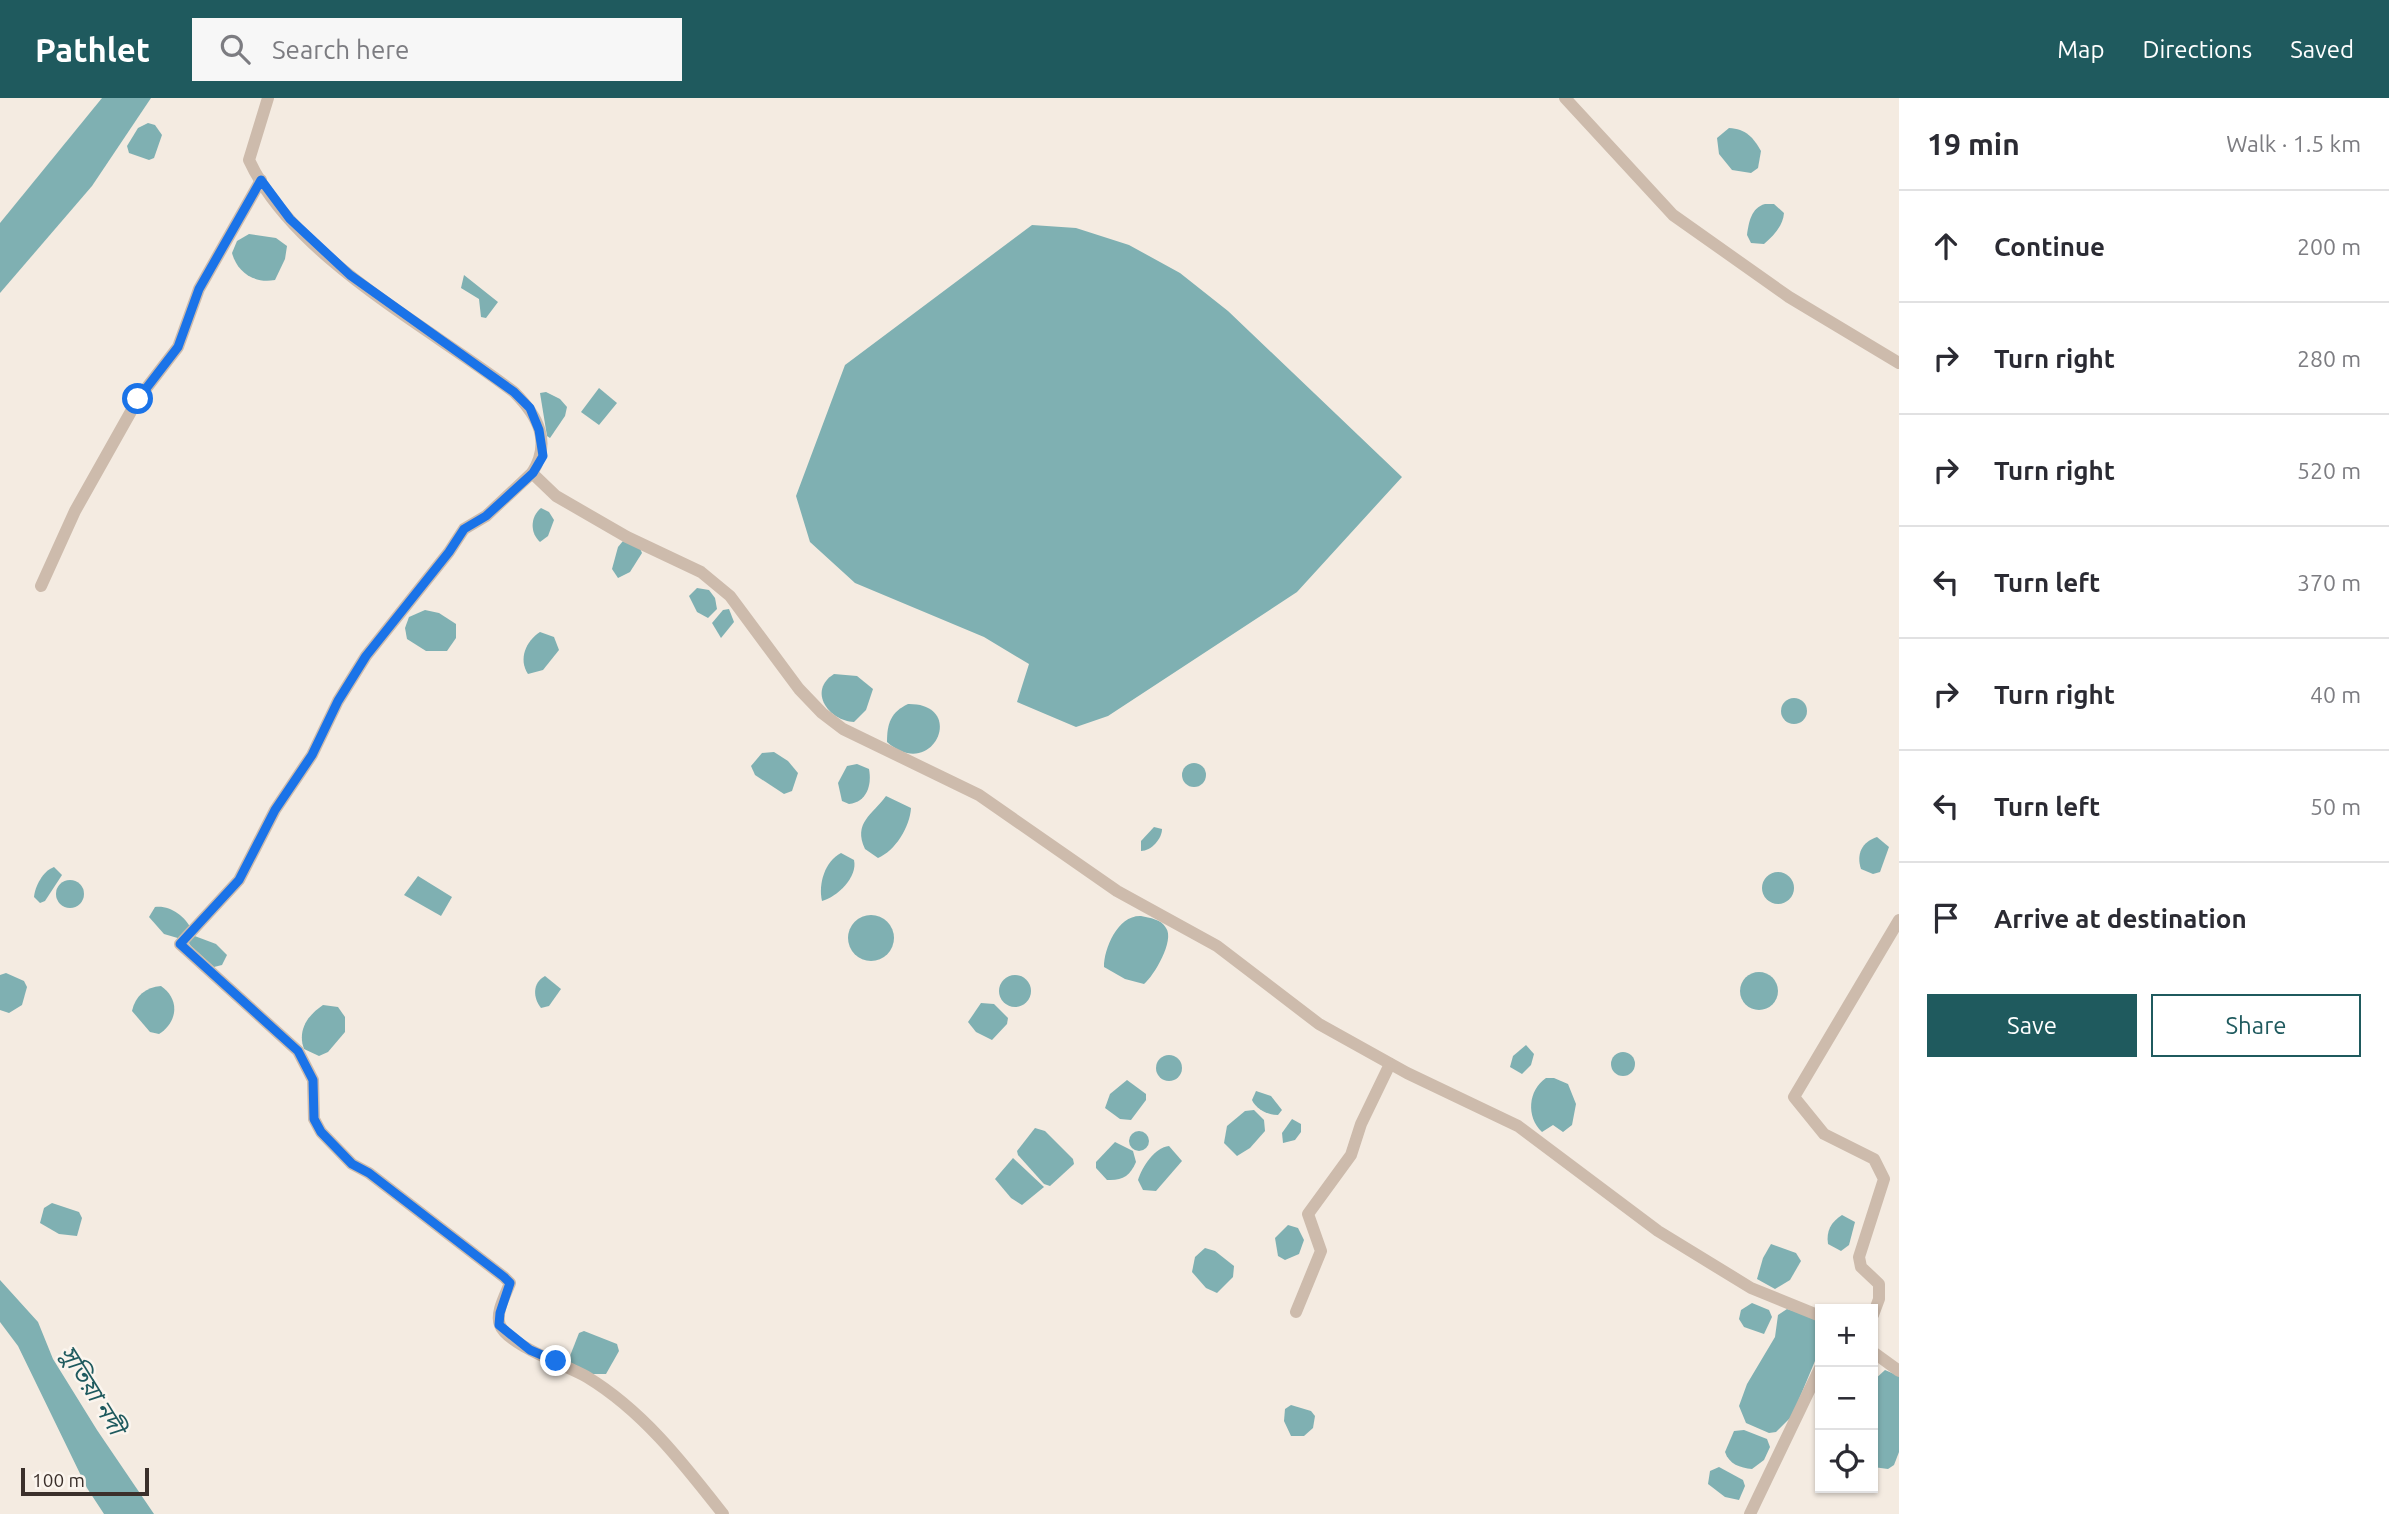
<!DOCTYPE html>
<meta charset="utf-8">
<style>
body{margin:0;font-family:Ubuntu,"Noto Sans Bengali",sans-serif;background:#f7f7f7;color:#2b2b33}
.controls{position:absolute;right:21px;bottom:21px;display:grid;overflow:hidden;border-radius:0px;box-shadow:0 2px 5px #0004}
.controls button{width:63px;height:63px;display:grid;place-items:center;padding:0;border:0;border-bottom:2px solid #e1e1e2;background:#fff;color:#2b2b33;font:35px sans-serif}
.scale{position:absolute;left:21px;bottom:18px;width:128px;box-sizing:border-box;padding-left:7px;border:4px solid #3b302b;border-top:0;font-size:19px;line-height:24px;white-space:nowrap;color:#3b302b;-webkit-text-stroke:5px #fbf5ee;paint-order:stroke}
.stop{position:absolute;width:21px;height:21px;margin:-16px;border:5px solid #1a73e8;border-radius:50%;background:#fff}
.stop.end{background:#1a73e8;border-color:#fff;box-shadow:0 2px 7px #0008}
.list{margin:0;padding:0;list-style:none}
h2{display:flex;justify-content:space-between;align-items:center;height:91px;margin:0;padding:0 28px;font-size:30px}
h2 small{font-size:23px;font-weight:400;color:#7c7c81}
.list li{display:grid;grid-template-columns:46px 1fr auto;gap:21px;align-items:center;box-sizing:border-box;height:112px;padding:0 28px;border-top:2px solid #e1e1e2}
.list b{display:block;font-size:26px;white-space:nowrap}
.list em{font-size:23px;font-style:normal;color:#7c7c81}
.actions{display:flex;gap:14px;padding:21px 28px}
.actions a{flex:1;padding:16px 0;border:2px solid #1f5a5e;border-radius:0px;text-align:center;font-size:24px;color:#1f5a5e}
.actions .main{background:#1f5a5e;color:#fff}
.icon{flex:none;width:38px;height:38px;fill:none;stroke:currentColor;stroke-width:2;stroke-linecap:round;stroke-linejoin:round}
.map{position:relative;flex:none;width:1899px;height:1416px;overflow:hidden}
header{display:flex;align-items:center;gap:42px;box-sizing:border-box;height:98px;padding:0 35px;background:#1f5a5e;color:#fff}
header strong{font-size:33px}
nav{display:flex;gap:38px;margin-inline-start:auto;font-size:24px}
.search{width:490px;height:63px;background:#f7f7f7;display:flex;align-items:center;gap:18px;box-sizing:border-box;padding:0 24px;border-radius:0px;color:#7c7c81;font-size:26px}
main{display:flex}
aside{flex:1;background:#fff}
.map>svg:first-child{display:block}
.water{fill:#7fb0b2}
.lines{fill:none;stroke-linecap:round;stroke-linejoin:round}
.minor{stroke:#cdbbac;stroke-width:12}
.route{stroke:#1a73e8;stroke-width:9}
.labels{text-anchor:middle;stroke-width:5;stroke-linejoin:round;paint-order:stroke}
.water-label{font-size:24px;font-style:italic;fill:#1f5a5e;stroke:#fbf5ee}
</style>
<header>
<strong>Pathlet</strong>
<div class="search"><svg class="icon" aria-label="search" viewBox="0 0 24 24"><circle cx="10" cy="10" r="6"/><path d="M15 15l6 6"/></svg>Search here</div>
<nav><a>Map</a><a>Directions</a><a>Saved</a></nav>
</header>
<main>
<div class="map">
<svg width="1899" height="1416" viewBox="0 0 1899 1416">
<rect width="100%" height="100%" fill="#f4ebe1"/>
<!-- water -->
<g class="water">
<polygon points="102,0 151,0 92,88 0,195 0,125"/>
<polygon points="148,25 155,27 162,37 154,60 149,62 129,55 127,48 138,30"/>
<path d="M1729,30C1746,31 1753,39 1761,53L1758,70L1751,75L1732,72L1719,56L1717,40Z"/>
<path d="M1765,106H1774L1784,115C1783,128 1774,137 1764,146L1751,145L1747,137C1749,124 1751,110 1765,106Z"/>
<polygon points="1032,127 1076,130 1129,147 1180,175 1228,213 1402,379 1297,494 1108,618 1076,629 1017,604 1029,566 984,539 855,485 810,444 796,398 845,267"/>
<path d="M249,136L276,140L287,148L285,161L275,182C254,186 237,174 232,155L237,143Z"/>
<polygon points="464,177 498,204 486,220 481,219 479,201 461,190"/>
<polygon points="599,290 617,305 599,327 581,314"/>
<polygon points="546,294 560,301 567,309 565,318 550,340 547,338 540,295"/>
<path d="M541,410L549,414L554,422L548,438L540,444C530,435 530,419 541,410Z"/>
<polygon points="623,443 639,448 642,455 630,474 618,480 612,471 618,449"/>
<polygon points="697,490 709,492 715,500 717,511 708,520 697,514 689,498"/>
<polygon points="729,511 734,524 721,540 712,525 723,512"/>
<polygon points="425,512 439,515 456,526 456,540 447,553 426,553 407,541 405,530 409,519"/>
<path d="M540,534L554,539L559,552L543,572L528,576C518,561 526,543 540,534Z"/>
<path d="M834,576L857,578L873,591L866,612L854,624C829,623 807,593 834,576Z"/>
<circle cx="1794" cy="613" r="13"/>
<path d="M908,606C968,605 933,685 887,644C887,625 891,614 908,606Z"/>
<polygon points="774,654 788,663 798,675 792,693 784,696 755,677 751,668 762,655"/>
<circle cx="1194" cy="677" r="12"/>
<path d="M857,666L869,671C872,687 867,704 849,706L842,703L838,685L847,668Z"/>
<path d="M886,698L911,710C910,729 895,753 878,760L865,751C853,725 872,717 886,698Z"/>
<path d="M1154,729L1162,731C1162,741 1151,753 1141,753V743Z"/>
<path d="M1877,739L1889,749L1880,774L1873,776L1861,771C1856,756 1862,744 1877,739Z"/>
<path d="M841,755L854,762C858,779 837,799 822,803C818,786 825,763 841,755Z"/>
<path d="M54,769L62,777L45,803L40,805L34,799C35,788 43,773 54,769Z"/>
<circle cx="1778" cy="790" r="16"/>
<polygon points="418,778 452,799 441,818 404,797"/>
<circle cx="70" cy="796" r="14"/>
<path d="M155,809C170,807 185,818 191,831L181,841L164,836L149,819Z"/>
<circle cx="871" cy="840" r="23"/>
<path d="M1141,818C1150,820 1161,821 1166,830C1175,842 1154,878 1144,886L1125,881L1104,869C1104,850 1118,817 1141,818Z"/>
<polygon points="192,837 216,846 227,857 222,867 214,869 191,848 188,844"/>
<circle cx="1759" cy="893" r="19"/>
<polygon points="6,875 24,883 27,889 22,907 9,915 0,912 0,877"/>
<circle cx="1015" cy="893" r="16"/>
<path d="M545,878L561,891L549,908L541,910C533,900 532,885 545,878Z"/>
<path d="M161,888C180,901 178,924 159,936L150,934L132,913C135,898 146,889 161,888Z"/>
<polygon points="981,905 994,906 1008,920 1007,926 992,942 976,934 968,924"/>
<path d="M323,907L338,909L345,919V934L328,954L319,958L304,951C297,932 308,917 323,907Z"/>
<polygon points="1526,947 1534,956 1531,967 1522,976 1510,969 1513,958"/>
<circle cx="1623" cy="966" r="12"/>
<circle cx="1169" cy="970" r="13"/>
<path d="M1546,980H1554L1568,986L1576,1006L1572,1027L1563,1034L1553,1027L1542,1034C1526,1019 1528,992 1546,980Z"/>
<polygon points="1127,982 1146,996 1146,1002 1131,1022 1120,1021 1105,1010 1110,996"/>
<path d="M1256,993L1271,998L1282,1012L1278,1017C1267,1017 1256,1011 1252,1002Z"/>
<polygon points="1254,1012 1264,1022 1265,1033 1250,1050 1237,1058 1224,1045 1227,1028 1245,1013"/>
<polygon points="1292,1021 1301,1026 1301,1034 1295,1042 1283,1045 1282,1035"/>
<polygon points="1035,1030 1045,1033 1073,1061 1074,1066 1050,1088 1044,1086 1018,1057 1017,1053"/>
<circle cx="1139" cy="1043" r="10"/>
<path d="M1115,1044L1133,1053L1136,1064C1130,1078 1122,1083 1107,1082L1096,1070V1064Z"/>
<path d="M1169,1048L1182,1063L1156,1093L1143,1092L1138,1082C1142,1069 1155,1049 1169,1048Z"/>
<polygon points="1013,1060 1044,1089 1022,1107 1011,1100 995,1081"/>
<polygon points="52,1105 79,1114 82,1120 77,1138 59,1136 40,1125 44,1110"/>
<path d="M1842,1117L1855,1124L1849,1147L1841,1153L1828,1146C1826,1133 1831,1124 1842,1117Z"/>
<polygon points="1288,1127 1298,1130 1304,1142 1299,1156 1285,1162 1278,1158 1275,1140"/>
<polygon points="1771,1146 1796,1155 1801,1163 1790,1182 1775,1191 1757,1181 1763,1160"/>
<polygon points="1205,1150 1215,1153 1234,1168 1233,1179 1217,1195 1206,1190 1192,1174 1195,1159"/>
<polygon points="0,1182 38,1224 53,1261 97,1332 154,1416 104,1416 87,1390 18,1248 0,1224"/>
<polygon points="1752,1205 1769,1212 1772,1219 1764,1236 1744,1229 1739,1221 1741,1212"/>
<polygon points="1787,1211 1820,1221 1820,1251 1792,1318 1776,1334 1769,1335 1746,1325 1739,1308 1747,1286 1775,1239 1778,1217"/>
<polygon points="584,1233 617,1246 619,1253 606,1276 591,1276 568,1263 579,1235"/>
<polygon points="1885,1272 1899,1278 1899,1354 1894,1367 1888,1371 1873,1369 1873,1283"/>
<polygon points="1291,1307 1311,1313 1315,1318 1313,1330 1304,1338 1291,1338 1284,1323 1285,1311"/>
<path d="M1744,1332L1767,1341L1770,1349L1764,1362L1752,1371C1740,1370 1729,1366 1725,1354L1734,1333Z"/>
<polygon points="1719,1369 1743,1382 1745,1388 1739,1402 1725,1399 1708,1386 1710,1373"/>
</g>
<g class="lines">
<!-- minor -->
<g class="minor">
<path d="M268,0L249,62C294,160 431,230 514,294C538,318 552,344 532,375L556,398L627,439L701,474L730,498L799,591L822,615L843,631L979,697L1117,793L1217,848L1319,926L1407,975L1518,1028L1658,1133L1751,1190L1820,1218"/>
<polyline points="1565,0 1673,117 1789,199 1899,265"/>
<path d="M532,375L486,418L464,431L449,454L366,558L338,603L312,657L275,712L239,782L180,846L298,953L313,982L314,1021L321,1034L352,1066L369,1075L504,1179L510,1185C506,1196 495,1215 500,1227C507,1247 568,1268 587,1279C643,1313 683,1365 723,1416"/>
<polyline points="41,488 75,413 138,301 178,249 199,191 261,82"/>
<polyline points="1296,1214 1321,1153 1308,1116 1351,1057 1361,1026 1390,966"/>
<polyline points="1873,1217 1879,1201 1879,1186 1861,1169 1859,1159 1884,1081 1874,1061 1824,1036 1794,999 1899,822"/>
<polyline points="1873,1254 1899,1273"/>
<polyline points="1750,1416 1820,1270"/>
</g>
</g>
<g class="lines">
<!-- route -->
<polyline class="route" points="138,301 178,249 199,191 261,82 290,121 350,177 514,294 530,310 539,332 543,358 533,375 486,418 464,431 449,454 366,558 338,603 312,657 275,712 239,782 180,846 298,953 313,982 314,1021 321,1034 352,1066 369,1075 504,1179 510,1185 500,1215 499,1227 530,1252 556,1263"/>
</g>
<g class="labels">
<!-- water labels -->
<g class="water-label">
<text transform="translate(92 1292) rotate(58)" y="8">সুতিয়া নদী</text>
</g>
</g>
</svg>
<div class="controls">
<button>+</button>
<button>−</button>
<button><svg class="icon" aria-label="locate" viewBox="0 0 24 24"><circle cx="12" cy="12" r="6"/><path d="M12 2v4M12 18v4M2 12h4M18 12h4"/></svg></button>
</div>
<div class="scale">100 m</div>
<div class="stop" style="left:138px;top:301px"></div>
<div class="stop end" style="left:556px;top:1263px"></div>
</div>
<aside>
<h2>19 min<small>Walk · 1.5 km</small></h2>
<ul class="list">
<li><svg class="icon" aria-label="ahead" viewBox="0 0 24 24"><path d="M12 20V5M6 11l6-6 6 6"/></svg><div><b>Continue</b></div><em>200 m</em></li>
<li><svg class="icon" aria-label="right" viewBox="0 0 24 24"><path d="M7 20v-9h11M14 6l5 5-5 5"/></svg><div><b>Turn right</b></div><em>280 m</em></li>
<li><svg class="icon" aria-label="right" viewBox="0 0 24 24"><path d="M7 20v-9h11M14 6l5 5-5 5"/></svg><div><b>Turn right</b></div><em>520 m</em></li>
<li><svg class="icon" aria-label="left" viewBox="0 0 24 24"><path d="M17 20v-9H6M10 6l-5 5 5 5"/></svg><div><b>Turn left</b></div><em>370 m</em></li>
<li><svg class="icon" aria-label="right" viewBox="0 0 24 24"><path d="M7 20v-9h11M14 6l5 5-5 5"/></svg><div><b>Turn right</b></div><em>40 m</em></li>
<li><svg class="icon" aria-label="left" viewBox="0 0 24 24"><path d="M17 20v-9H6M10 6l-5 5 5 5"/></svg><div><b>Turn left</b></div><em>50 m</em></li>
<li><svg class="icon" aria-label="arrive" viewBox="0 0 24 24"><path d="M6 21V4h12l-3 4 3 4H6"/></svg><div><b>Arrive at destination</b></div></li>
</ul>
<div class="actions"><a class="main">Save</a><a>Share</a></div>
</aside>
</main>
